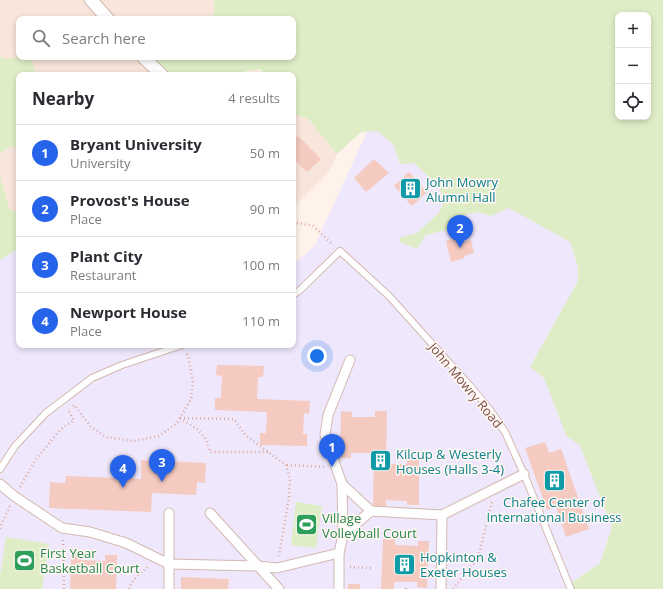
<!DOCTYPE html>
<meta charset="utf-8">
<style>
body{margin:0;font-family:"Open Sans",sans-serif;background:#f2f2f3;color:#2b2b33}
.controls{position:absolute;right:12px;top:12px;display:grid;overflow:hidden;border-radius:8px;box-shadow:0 2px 6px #0003}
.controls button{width:36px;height:36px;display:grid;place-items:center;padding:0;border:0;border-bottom:1px solid #e1e1e2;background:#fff;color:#2b2b33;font:20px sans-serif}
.you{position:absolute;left:317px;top:356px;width:14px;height:14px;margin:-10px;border:3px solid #fff;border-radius:50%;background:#1a73e8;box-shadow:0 0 0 6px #1a73e833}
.badge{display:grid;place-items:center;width:26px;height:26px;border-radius:50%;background:#2563eb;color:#fff;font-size:13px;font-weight:700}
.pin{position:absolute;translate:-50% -33px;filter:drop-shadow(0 1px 2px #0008)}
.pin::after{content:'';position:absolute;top:21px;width:14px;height:12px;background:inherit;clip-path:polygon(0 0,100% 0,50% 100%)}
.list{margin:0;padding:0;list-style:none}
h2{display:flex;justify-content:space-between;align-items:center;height:52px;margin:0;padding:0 16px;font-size:17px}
h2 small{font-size:13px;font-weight:400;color:#7c7c81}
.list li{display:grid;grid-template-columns:26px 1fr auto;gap:12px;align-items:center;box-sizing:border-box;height:56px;padding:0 16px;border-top:1px solid #e1e1e2}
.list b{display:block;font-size:15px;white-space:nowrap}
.list p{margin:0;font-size:13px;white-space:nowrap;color:#7c7c81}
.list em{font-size:13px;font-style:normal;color:#7c7c81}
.icon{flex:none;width:22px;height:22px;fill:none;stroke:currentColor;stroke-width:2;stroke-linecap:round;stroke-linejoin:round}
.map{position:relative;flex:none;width:663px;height:589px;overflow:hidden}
.search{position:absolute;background:#fff;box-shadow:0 2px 6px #0003;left:16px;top:16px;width:280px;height:44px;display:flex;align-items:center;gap:10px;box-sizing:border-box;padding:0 14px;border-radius:8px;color:#7c7c81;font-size:15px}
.panel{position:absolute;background:#fff;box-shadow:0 2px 6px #0003;left:16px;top:72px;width:280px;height:276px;border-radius:8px}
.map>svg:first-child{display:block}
.residential{fill:#f8e5db}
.education{fill:#efe7fb}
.green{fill:#dfedc7;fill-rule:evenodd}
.building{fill:#f5cac0}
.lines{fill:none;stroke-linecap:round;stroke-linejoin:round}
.service-casing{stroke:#d4b8b1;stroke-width:8}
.pedestrian-casing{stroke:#d4b8b1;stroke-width:11}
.minor-casing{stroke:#d4b8b1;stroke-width:14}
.path{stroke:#dbaca2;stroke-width:2.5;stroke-dasharray:1 3;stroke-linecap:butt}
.service{stroke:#fff;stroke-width:6}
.pedestrian{stroke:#fff;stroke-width:9}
.minor{stroke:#fff;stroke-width:12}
.labels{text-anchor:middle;stroke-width:3;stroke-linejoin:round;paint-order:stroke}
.culture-label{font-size:13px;fill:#0d838f;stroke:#fff7f2;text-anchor:start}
.street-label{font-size:13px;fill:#7c514b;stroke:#fff7f2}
.leisure-label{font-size:13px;fill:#27864d;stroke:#fff7f2;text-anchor:start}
</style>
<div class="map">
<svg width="663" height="589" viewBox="0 0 663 589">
<rect width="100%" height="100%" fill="#fef2eb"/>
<!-- residential -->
<g class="residential">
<polygon points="0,0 214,0 215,9 212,19 19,19 19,54 15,58 6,59 0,56"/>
<polygon points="35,57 157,57 151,63 159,75 37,75 32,61"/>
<polygon points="293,115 297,115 308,119 337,154 329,172 293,208"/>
<polygon points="19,145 19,213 9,209 0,175 0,155 1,152 6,148"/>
</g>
<!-- education -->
<polygon class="education" points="377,110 663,201 663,589 0,589 0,248 19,241 19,345 293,345 293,265 315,245"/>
<!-- green -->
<g class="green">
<path d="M214,0H663V589H572L571,583L600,563L612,527L580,446L566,435L544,378L530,367L578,281V267L570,242L509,208L491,216L478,212L465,215L452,229L426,235L417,249L400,242L399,238L417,233L439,213L444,201L439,186L414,163L400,164L393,144L377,131L361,132L337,154L308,119L297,115H293V75H266L260,69L245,71L241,75H159L151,63L157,57H293V19H212L215,9ZM618,15H648V117H618Z"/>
<path d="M19,54V57H35L32,61L37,75H19V145C12,147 3,148 0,155V56L6,59L15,58Z"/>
<polygon points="0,175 9,209 19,213 19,248 0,260"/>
<polygon points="296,502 322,506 316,548 291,545"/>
<polygon points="6,537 49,544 42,589 0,589 0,576"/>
</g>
<!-- building -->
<g class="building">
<polygon points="298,136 321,159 307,172 293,159 293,140"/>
<polygon points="374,159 389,173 366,192 354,178"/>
<polygon points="409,172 427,192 412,206 394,186"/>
<polygon points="460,237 461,242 471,240 474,253 464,256 465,258 451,262 446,241"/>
<polygon points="217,365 264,366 263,377 258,377 257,399 310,401 309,414 304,413 303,434 307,434 307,446 260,445 260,433 266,433 267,412 215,410 215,398 221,398 222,376 216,375"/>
<polygon points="341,411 352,412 352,417 375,417 375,411 387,411 386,464 407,464 407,458 419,458 419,505 407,505 407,501 386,500 386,506 373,506 374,453 351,453 351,458 340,458"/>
<polygon points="545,442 549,453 561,449 589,529 566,537 556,507 547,510 525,448"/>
<polygon points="141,460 206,463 205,483 197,482 196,495 152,493 151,512 49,508 50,482 65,483 66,476 141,479"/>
<polygon points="383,539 395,539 395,545 418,546 418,541 429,541 427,588 417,587 417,582 394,582 394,589 381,589"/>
<polygon points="71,554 82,554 82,560 105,561 105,555 117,555 116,589 70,589"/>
<polygon points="181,577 229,579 228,589 181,589"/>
<rect x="348" y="584" width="12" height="5"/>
</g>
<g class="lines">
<defs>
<g id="service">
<polyline points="293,295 299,291 340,251 389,296 470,386 490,410 505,432 524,474 569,585 571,589"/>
<polyline points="0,469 15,446 46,413 92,378 122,365 182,345"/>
</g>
<g id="pedestrian">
<polyline points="0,484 14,496 62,528 90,532 126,543 169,564 258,566 277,568 339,553"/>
<polyline points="342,484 371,511"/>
<polyline points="169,513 169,589"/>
<polyline points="210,513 279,589"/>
<polyline points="343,535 371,511 442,515 524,474"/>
<polyline points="339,589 339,553 343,535 342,484 325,435 328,415 350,360"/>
<polyline points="441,589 442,515"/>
</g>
<g id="minor">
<polyline points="91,0 108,19"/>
<polyline points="143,57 162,75"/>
</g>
</defs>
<!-- service casing -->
<use href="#service" class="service-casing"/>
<!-- pedestrian casing -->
<use href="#pedestrian" class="pedestrian-casing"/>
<!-- minor casing -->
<use href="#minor" class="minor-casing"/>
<!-- path -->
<g class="path">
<polyline points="293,222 313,226 333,245"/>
<polyline points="73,406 74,405 91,427 106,437 133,441 159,436 177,423 191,399 193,382 188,356 186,353"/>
<polyline points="180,418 234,419 245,435 286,465 290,479 289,497 279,556"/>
<polyline points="180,418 197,429 206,439 210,452 268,452"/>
<polyline points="287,465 326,467"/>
<polyline points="20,487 36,459 61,429 74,420 68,410 69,409"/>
<polyline points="0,529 1,525 10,506"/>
<polyline points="63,540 64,589"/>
<polyline points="350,567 371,568"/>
<path d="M129,589C131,580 142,572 149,566"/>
<polyline points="406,589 406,586"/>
<polyline points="453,589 474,563 480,550 492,502"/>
</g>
<!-- service -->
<use href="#service" class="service"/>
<!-- pedestrian -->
<use href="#pedestrian" class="pedestrian"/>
<!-- minor -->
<use href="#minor" class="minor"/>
</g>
<!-- icons -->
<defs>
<symbol id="building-square" viewBox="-11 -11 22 22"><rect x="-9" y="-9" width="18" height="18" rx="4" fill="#0f9aa8" stroke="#fff7f2"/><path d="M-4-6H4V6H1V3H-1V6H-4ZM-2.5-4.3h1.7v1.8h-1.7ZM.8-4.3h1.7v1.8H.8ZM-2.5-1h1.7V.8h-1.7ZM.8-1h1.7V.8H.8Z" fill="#fff"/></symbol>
<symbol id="stadium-square" viewBox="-11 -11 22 22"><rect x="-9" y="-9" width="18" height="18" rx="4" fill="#2e9e5b" stroke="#fff7f2"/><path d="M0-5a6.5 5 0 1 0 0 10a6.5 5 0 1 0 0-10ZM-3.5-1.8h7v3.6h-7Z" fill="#fff"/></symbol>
</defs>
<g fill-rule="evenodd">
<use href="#building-square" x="398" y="176" width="25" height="25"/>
<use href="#building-square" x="368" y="448" width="25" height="25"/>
<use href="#building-square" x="542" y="468" width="25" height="25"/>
<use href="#stadium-square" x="294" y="512" width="25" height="25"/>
<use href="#stadium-square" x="12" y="548" width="25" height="25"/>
<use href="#building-square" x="392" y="552" width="25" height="25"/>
</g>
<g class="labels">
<!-- culture labels -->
<g class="culture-label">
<text x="426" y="187">John Mowry<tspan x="426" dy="15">Alumni Hall</tspan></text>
<text x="396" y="459">Kilcup &amp; Westerly<tspan x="396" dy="15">Houses (Halls 3-4)</tspan></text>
<text x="554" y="507" text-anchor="middle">Chafee Center of<tspan x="554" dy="15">International Business</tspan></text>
<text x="420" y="562">Hopkinton &amp;<tspan x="420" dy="15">Exeter Houses</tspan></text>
</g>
<!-- street labels -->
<g class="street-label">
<text transform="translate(466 385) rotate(50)" y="5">John Mowry Road</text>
</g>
<!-- leisure labels -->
<g class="leisure-label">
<text x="322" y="523">Village<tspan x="322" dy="15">Volleyball Court</tspan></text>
<text x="40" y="558">First Year<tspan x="40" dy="15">Basketball Court</tspan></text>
</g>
</g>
</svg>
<div class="controls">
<button>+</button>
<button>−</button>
<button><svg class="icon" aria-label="locate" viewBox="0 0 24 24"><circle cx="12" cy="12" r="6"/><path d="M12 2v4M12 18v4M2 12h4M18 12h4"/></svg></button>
</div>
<div class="you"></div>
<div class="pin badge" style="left:332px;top:467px">1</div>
<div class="pin badge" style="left:460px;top:248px">2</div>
<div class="pin badge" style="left:162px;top:482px">3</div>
<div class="pin badge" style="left:123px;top:488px">4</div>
<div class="search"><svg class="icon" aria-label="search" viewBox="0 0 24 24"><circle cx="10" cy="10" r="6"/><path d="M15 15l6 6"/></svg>Search here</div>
<section class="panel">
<h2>Nearby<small>4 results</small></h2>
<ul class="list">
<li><span class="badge">1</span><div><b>Bryant University</b><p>University</p></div><em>50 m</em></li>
<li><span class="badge">2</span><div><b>Provost's House</b><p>Place</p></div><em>90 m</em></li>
<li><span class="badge">3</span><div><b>Plant City</b><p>Restaurant</p></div><em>100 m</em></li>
<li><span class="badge">4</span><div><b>Newport House</b><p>Place</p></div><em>110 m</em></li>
</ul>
</section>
</div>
